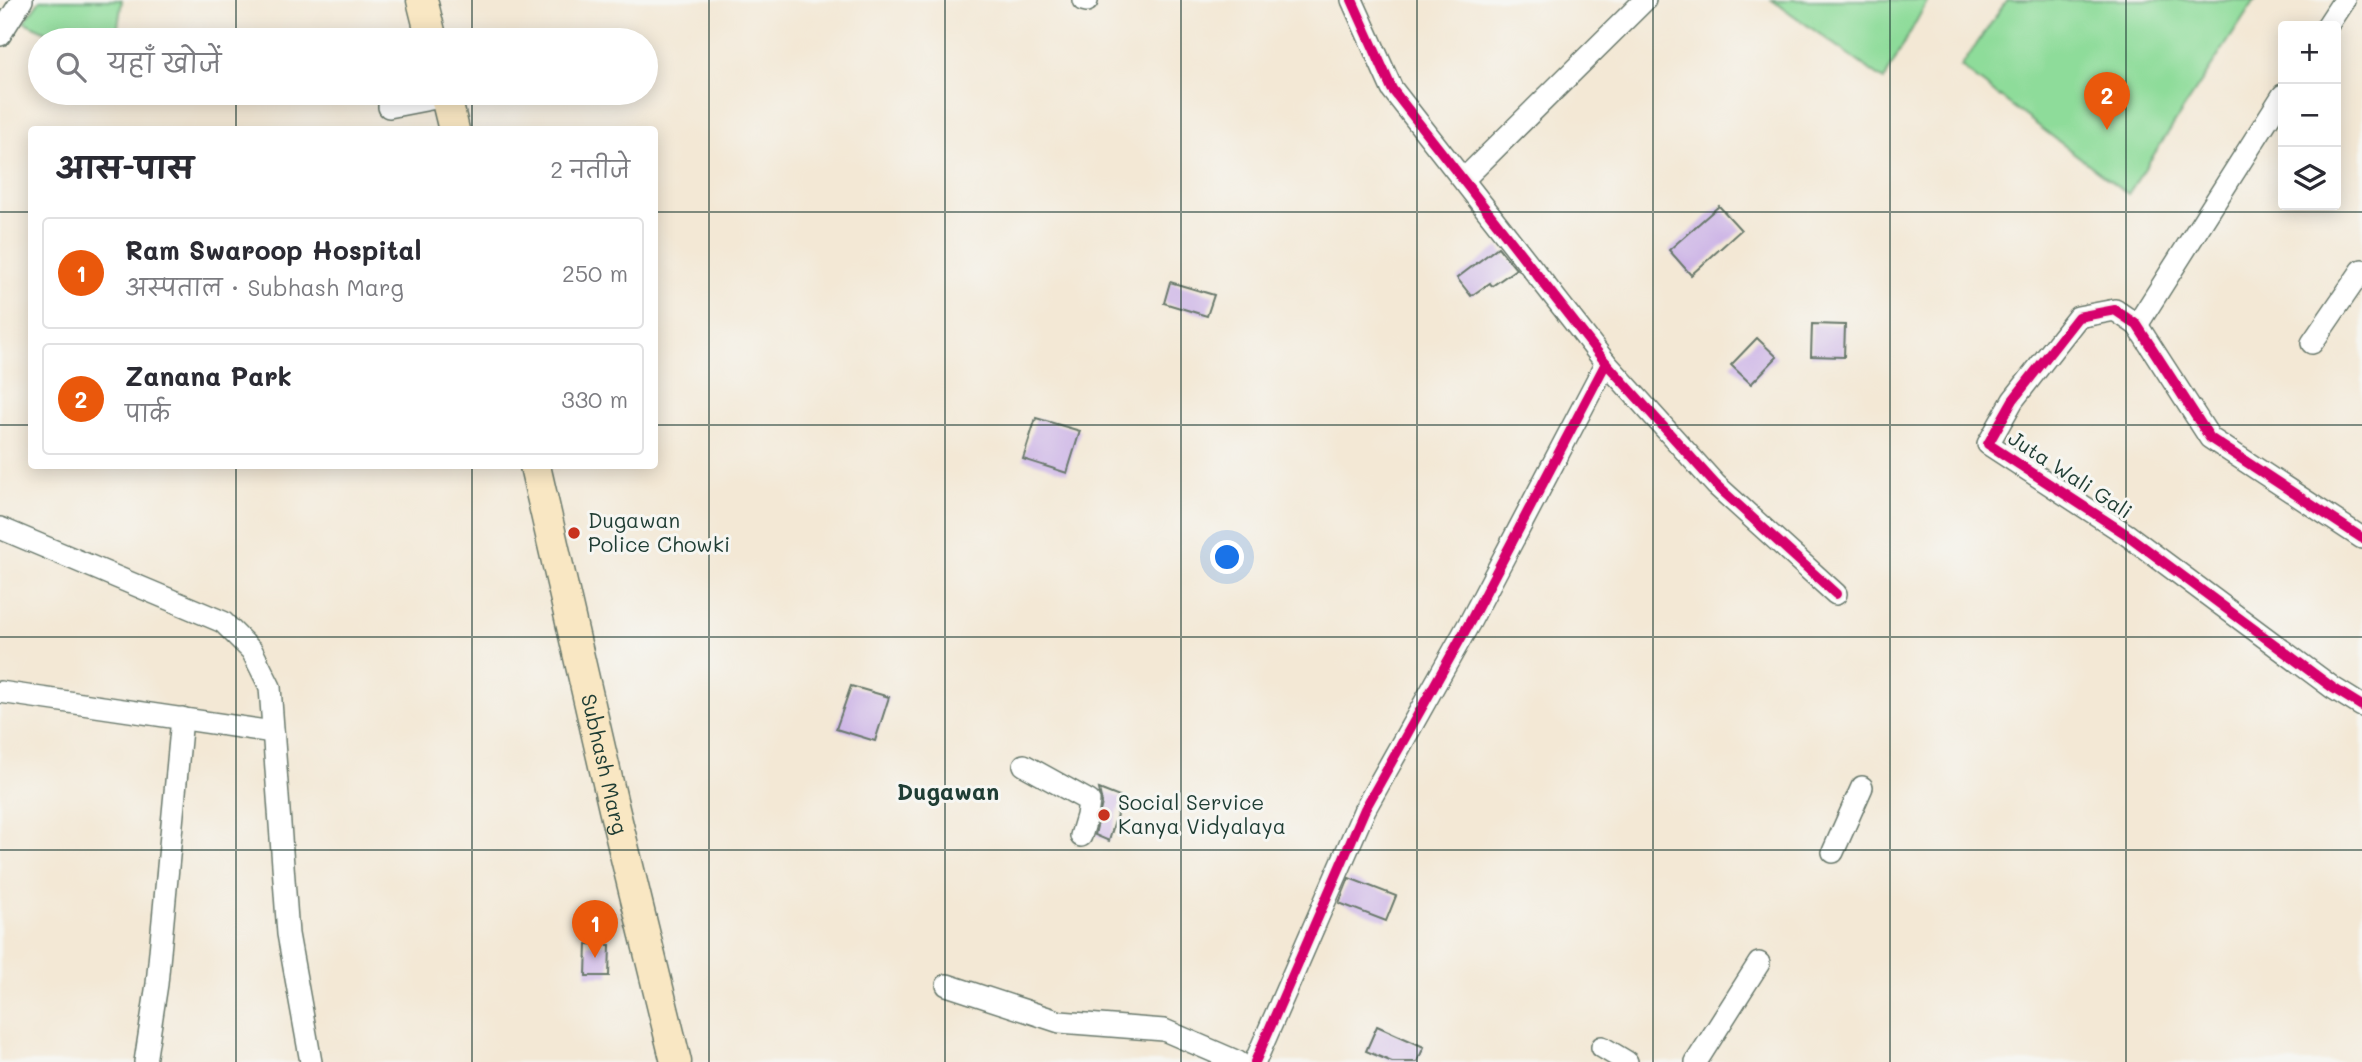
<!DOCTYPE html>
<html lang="hi">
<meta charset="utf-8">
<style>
body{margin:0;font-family:Mali,"Playpen Sans Deva",sans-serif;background:#f2f2f3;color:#2b2b33}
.controls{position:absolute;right:21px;top:21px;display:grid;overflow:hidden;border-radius:7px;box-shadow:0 4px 18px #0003}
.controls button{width:63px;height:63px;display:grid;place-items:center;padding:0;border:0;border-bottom:2px solid #e1e1e2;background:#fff;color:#2b2b33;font:35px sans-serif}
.you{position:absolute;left:1228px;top:558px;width:24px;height:24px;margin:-18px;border:5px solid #fff;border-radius:50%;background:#1a73e8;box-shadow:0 0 0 10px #1a73e833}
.badge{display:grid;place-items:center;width:46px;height:46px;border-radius:50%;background:#ea580c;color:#fff;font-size:23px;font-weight:700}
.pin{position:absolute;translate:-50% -58px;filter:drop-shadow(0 2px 4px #0008)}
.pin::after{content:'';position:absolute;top:37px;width:24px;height:21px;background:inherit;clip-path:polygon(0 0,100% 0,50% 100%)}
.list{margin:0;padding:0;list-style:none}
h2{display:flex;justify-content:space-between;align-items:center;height:91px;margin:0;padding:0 28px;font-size:30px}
h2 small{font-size:23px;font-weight:400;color:#7c7c81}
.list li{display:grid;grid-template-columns:46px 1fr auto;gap:21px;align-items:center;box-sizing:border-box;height:112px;margin:0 14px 14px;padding:0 14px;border:2px solid #e1e1e2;border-radius:7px}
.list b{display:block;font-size:26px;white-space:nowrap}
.list p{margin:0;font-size:23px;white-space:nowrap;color:#7c7c81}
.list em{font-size:23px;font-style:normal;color:#7c7c81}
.icon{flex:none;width:38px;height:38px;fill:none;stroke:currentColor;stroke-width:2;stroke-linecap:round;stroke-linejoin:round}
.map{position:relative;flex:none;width:2362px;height:1062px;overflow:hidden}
.search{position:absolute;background:#fff;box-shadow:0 4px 18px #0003;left:28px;top:28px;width:630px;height:77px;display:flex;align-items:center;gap:18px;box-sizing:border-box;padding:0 24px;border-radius:38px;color:#7c7c81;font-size:26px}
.panel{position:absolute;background:#fff;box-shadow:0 4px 18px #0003;left:28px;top:126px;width:630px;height:343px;border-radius:7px}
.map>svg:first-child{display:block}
.green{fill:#8edc9a;stroke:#568c67;stroke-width:2}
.building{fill:#cdb5e6}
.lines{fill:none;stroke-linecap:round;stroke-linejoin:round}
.street-casing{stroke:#69796c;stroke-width:24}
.secondary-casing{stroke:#69796c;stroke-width:33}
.street{stroke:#fff;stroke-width:21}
.secondary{stroke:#f9e7c3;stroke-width:30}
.cycleway-casing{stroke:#f6f6f2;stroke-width:15}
.cycleway{stroke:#d6006c;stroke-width:10}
.grid{fill:none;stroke:#1f3d34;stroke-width:2;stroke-opacity:0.55}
.poi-dot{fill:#c8321e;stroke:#f6f6f2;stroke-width:2.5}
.labels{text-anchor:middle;stroke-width:6;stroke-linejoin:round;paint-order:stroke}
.street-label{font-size:21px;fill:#1f3d34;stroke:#f6f6f2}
.poi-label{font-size:21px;fill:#1f3d34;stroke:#f6f6f2;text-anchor:start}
.neighbourhood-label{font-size:23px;font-weight:bold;fill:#1f3d34;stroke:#f6f6f2}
</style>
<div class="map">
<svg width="2362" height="1062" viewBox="0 0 2362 1062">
<rect width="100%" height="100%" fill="#f6f6f2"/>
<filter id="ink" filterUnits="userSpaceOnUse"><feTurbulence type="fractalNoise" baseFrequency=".0143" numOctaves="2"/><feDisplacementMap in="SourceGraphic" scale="14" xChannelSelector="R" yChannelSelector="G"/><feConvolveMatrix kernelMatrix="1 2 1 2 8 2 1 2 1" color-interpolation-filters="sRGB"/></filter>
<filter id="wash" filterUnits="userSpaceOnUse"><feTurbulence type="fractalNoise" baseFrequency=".00686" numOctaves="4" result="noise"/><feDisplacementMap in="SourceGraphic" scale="28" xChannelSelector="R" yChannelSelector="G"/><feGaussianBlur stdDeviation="1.57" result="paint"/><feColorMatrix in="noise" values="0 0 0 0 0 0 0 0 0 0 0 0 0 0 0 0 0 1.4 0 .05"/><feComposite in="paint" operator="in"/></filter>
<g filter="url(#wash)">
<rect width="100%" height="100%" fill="#f3e8d5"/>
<!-- green -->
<g class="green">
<polygon points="40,0 122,0 116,40 64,40 24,22"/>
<polygon points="1772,0 1928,0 1884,80"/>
<polygon points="2007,0 2255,0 2128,194 1961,67"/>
</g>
<g id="blocks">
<!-- building -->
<g class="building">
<polygon points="1719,206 1741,230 1691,275 1669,250"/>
<polygon points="1498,247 1516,269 1492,286 1490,283 1471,296 1457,278"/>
<polygon points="1170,282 1214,295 1207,316 1164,303"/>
<polygon points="1812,324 1845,325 1844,357 1811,356"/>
<polygon points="1757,338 1777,357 1751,384 1731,365"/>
<polygon points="1036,418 1080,431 1067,473 1023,459"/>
<polygon points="851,686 889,697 875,741 836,729"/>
<polygon points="1099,789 1122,798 1109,841 1095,835 1102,803"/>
<polygon points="1349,878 1396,896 1386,921 1339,903"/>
<polygon points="587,944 610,945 609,976 586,976"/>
<polygon points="1377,1026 1424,1047 1417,1062 1392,1062 1366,1051"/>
</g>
</g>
</g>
<g filter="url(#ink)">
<use href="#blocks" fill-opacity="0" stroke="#69796c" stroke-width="2"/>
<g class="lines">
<defs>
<g id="street">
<polyline points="1083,0 1087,1"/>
<polyline points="1352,0 1392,89 1606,363 1716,485 1836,594"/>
<polyline points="2327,26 2344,0"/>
<polyline points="0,35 22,0"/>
<polyline points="389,107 446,96"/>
<polyline points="1464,179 1645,0"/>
<polyline points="2137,325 2283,95"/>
<polyline points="2312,343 2362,270"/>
<polyline points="0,528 223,622 252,651 270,687 288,934 311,1062"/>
<polyline points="2362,538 2210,438 2137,325 2115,310 2078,317 2013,400 1988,444 2126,534 2333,688 2362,706"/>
<polyline points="0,692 273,732"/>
<polyline points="1024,765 1089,801 1087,816 1081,836"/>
<polyline points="1833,852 1862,787"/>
<polyline points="947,985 1060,1022 1164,1030 1238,1062"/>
<polyline points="1602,1047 1627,1062"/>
<polyline points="145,1062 157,984 182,718"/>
<polyline points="1255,1062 1365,809 1471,620 1606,363"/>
<polyline points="1696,1062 1759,963"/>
</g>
<g id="secondary">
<polyline points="422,0 432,40"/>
<polyline points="445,93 454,130"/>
<path id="s1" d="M535,466L614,809L676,1062"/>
</g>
</defs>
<!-- street casing -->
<use href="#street" class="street-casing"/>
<!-- secondary casing -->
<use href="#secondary" class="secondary-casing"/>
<!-- street -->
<use href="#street" class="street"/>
<!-- secondary -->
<use href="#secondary" class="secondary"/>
<defs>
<g id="cycleway">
<polyline points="1352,0 1392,89 1606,363 1716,485 1836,594"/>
<polyline points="2362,538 2210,438 2137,325 2115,310 2078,317 2013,400 1988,444 2126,534 2333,688 2362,706"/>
<polyline points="1255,1062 1365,809 1471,620 1606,363"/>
</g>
</defs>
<!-- cycleway casing -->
<use href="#cycleway" class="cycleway-casing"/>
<!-- cycleway -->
<use href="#cycleway" class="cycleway"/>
</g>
</g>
<!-- grid -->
<path class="grid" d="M236,0V40M472,0V40M709,0V1062M945,0V1062M1181,0V1062M1417,0V1062M1653,0V1062M1890,0V1062M2126,0V1062M236,93V130M472,93V130M0,212H32M654,212H2362M0,425H32M654,425H2362M236,466V1062M472,466V1062M0,637H2362M0,850H2362"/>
<!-- markers -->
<g class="poi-dot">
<circle cx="574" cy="533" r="7"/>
<circle cx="1104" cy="815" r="7"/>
</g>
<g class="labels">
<!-- street labels -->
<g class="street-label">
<text transform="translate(2070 475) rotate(33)" y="7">Juta Wali Gali</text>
<text dy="7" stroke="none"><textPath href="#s1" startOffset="306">Subhash Marg</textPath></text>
</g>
<!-- poi labels -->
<g class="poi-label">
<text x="588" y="528">Dugawan<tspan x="588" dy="24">Police Chowki</tspan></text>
<text x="1118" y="810">Social Service<tspan x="1118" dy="24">Kanya Vidyalaya</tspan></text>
</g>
<!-- neighbourhood labels -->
<g class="neighbourhood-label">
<text x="948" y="800">Dugawan</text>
</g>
</g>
</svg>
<div class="controls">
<button>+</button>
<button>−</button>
<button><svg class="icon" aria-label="layers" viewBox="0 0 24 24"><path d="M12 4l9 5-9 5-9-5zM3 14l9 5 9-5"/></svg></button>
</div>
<div class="you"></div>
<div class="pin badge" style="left:595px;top:958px">1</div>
<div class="pin badge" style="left:2107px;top:130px">2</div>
<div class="search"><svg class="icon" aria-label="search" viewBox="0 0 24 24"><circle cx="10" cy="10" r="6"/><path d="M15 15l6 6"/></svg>यहाँ खोजें</div>
<section class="panel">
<h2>आस-पास<small>2 नतीजे</small></h2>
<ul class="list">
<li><span class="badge">1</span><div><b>Ram Swaroop Hospital</b><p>अस्पताल · Subhash Marg</p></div><em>250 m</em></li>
<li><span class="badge">2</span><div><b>Zanana Park</b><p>पार्क</p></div><em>330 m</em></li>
</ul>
</section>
</div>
